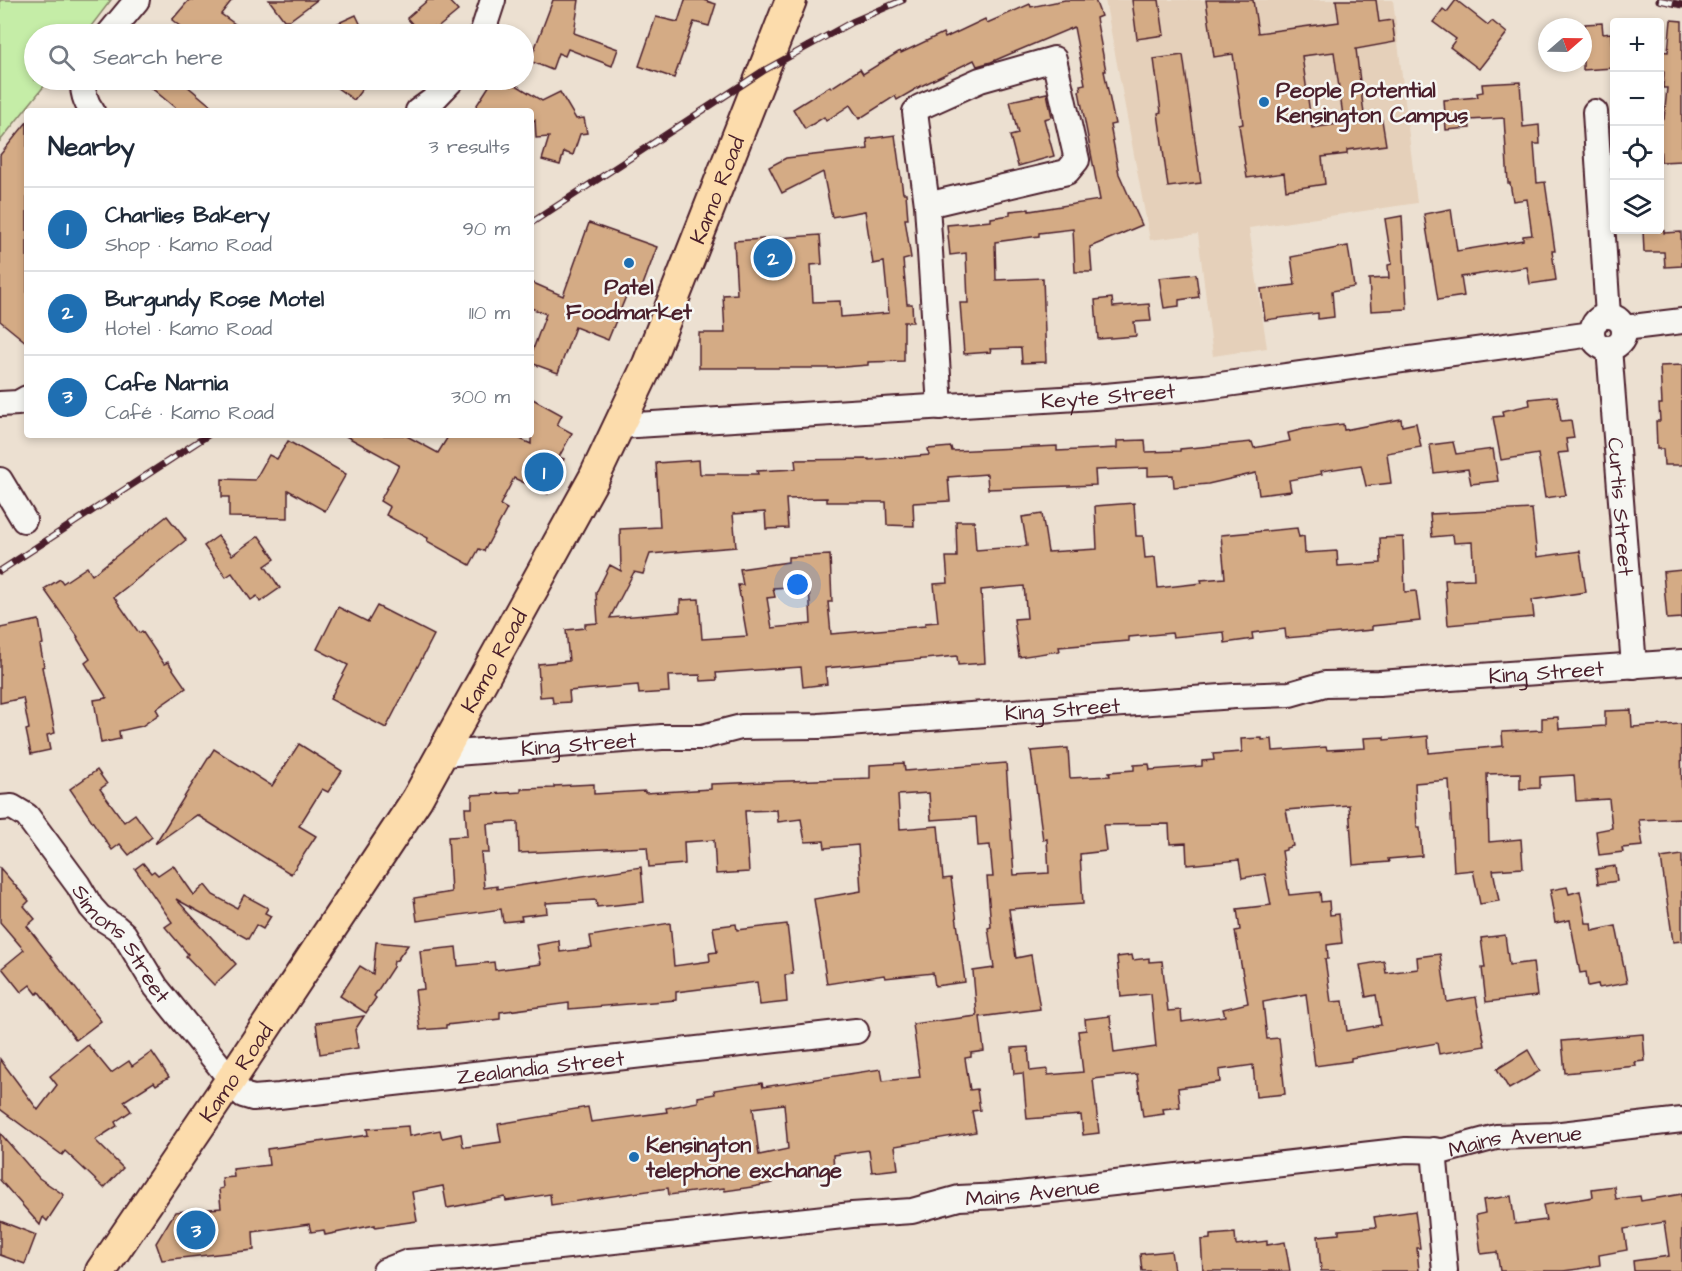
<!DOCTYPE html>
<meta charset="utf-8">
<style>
body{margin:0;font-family:"Architects Daughter",sans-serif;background:#f6f6f7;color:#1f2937}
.controls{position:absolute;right:18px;top:18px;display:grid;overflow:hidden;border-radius:6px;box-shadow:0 3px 9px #0003}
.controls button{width:54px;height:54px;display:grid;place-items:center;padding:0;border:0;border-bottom:2px solid #e0e1e3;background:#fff;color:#1f2937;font:30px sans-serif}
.compass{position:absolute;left:1538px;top:18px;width:54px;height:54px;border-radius:50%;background:#fff;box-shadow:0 3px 9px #0003;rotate:70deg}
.you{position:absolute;left:798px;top:585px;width:21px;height:21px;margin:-15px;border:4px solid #fff;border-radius:50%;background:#1a73e8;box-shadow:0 0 0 9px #1a73e833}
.badge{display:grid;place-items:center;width:39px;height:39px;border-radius:50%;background:#1f6fb2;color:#fff;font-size:20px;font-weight:700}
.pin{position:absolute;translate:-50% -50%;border:3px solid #fff;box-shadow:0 2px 6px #0006}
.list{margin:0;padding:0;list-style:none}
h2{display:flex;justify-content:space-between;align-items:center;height:78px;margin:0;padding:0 24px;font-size:26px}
h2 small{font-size:20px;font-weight:400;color:#747a83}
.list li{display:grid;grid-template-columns:39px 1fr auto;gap:18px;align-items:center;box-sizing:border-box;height:84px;padding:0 24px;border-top:2px solid #e0e1e3}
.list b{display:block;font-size:22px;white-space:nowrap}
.list p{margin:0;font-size:20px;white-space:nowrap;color:#747a83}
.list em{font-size:20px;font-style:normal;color:#747a83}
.icon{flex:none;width:33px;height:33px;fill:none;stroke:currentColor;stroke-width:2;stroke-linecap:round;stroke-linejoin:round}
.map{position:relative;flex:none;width:1682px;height:1271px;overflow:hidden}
.search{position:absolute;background:#fff;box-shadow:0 3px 9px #0003;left:24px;top:24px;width:510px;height:66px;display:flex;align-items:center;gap:15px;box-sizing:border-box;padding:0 21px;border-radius:33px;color:#747a83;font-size:22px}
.panel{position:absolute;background:#fff;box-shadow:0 3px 9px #0003;left:24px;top:108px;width:510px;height:330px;border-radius:6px}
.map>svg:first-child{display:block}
.built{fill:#e5d0ba}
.green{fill:#c5eda7;stroke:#888669;stroke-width:1.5}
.building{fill:#d4ab85;stroke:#4a1f2b;stroke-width:1.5;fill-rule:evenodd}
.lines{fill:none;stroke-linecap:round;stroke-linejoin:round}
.minor-casing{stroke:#4a1f2b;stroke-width:28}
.major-casing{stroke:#4a1f2b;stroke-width:34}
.minor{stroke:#f6f6f2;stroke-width:24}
.major{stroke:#fcdcac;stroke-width:30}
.rail-casing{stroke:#4a1f2b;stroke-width:7}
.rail{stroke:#f6f6f2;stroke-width:4.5;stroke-dasharray:14;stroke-linecap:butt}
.poi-dot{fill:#1f6fb2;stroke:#f6f6f2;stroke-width:2}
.labels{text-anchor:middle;stroke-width:5;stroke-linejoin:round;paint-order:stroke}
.poi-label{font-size:22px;font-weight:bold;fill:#4a1f2b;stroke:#f6f6f2;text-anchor:start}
.street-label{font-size:22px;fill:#4a1f2b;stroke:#f6f6f2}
</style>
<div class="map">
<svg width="1682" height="1271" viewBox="0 0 1682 1271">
<rect width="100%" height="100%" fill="#ece0d1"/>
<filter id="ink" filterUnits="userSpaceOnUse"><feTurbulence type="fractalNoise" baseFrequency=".0167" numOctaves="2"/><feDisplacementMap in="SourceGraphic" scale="12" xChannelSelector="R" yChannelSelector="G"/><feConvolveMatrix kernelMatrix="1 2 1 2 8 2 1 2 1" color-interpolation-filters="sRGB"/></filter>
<g filter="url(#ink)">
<!-- built -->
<polygon class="built" points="1105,0 1393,0 1417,203 1249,228 1267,348 1213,356 1198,234 1150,240"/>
<!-- green -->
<polygon class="green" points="0,0 111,0 85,34 34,34 34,80 49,80 0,141"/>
<!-- building -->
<g class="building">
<polygon points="189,0 232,0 221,14 249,34 190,34 172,20"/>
<polygon points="269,0 317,0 290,20 284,20"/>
<polygon points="428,0 448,0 458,11 435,30 433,27 425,34 421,34 407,18"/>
<polygon points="553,0 579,0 574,33 618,49 612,66 568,49 565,56 558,53 552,70 530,61"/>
<polygon points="685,0 703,0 716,4 709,26 694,22 674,78 639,66 656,17 678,22"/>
<polygon points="1065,0 1095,0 1101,16 1096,18 1106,71 1104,71 1115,124 1110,125 1119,174 1142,225 1090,247 1092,272 1075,272 1073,229 1039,233 1039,236 995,242 996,280 1043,278 1046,362 1022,363 1021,348 990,349 991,352 964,354 960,303 968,303 966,253 950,255 947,225 991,221 991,218 1010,215 1010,211 1029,209 1029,211 1100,200 1079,91 1081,90 1080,85 1085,84 1074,27 991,62 977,66 974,60 921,86 897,100 895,96 859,119 850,105 826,121 824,117 805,129 793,109 830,86 831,88 860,69 863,74 900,51 901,53 943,33 945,38 985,19 987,23 1030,4 1031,7"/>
<polygon points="1132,0 1159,0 1164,35 1137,39"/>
<path d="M1206,0H1253L1258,33L1339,22L1336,0H1376L1379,22L1392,20L1395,42L1356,49L1365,122L1382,120L1386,145L1347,150V154L1322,157L1325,184L1286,190L1284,173L1247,178L1239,125L1243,124L1233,54L1214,57ZM1334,52L1344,123L1312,128L1302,56Z"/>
<polygon points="1456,0 1488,25 1492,21 1507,33 1479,69 1450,47 1456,39 1433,22 1443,9 1447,12"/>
<polygon points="356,15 365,34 314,34"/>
<polygon points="1671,20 1682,21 1682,161 1661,162 1659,119 1664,119 1667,88 1663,88 1664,72 1659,71 1659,51 1668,52"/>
<polygon points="1602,23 1603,34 1611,33 1613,68 1583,70 1583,37 1586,37 1585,24"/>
<polygon points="1183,55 1201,183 1168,187 1158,113 1161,112 1154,59"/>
<polygon points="142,80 180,80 217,111 179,111"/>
<polygon points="326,80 369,80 354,100"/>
<polygon points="493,80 508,80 542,101 560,92 576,119 584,118 587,133 580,134 573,155 564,152 560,165 542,160 549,137 536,138 535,120 531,122 531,111 473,111"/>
<polygon points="1520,82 1523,127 1539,125 1540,144 1534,144 1537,183 1545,182 1555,251 1552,251 1556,280 1530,284 1527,267 1461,277 1464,296 1438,300 1424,214 1451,209 1457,251 1523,240 1523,236 1532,235 1527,199 1513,201 1510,183 1508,183 1504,118 1469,120 1470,128 1446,130 1444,100 1478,97 1477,93 1483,92 1482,84"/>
<polygon points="1047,93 1052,117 1044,119 1054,156 1018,166 1010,136 1018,134 1010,101"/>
<polygon points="27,122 27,343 0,321 0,155"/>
<polygon points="895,135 903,193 906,193 908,219 905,219 911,258 903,260 907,304 912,304 913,322 904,322 904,361 868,362 868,365 832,368 699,368 699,333 725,333 723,295 737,294 734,241 820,235 822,264 811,265 813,302 840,301 841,317 889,313 884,262 873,264 865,211 832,217 823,172 782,193 769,167 786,158 868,149 867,139"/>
<polygon points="1402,216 1407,309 1371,311 1369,279 1389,278 1388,265 1392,264 1385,219"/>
<polygon points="589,223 657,247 640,293 629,289 608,340 575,327 558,373 531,363 531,355 546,314 531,308 531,282 563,296"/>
<polygon points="1643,230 1664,230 1664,233 1681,232 1682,266 1665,267 1664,252 1644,252"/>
<polygon points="1348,246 1354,287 1332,291 1334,317 1318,319 1318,313 1265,320 1261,289 1295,285 1291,257"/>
<polygon points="1196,274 1199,297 1179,300 1179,306 1164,308 1159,278"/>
<polygon points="1112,298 1113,307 1149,304 1151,321 1134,322 1136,336 1098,339 1095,300"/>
<polygon points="1682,365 1682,465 1664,465 1663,449 1657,449 1656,421 1660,421 1659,404 1662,404 1660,366"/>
<polygon points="1557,396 1561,421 1571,420 1574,438 1566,439 1568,452 1558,453 1566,495 1545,498 1538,454 1501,460 1493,417 1503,416 1502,411 1530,405 1529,399"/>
<polygon points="531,398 562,415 557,425 572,433 559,457 564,459 548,494 514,478 500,505 507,509 484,551 479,549 470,565 427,541 428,538 386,515 390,507 380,501 399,465 344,435 405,435 438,453 449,435 512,435 531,444"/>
<path d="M1401,419L1402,426L1416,423L1421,447L1387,453L1391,483L1366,486L1361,465L1321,471L1322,474L1289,480L1291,491L1259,495L1256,473L1208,484L1174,487L1173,475L1148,476V468L1095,470L1096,485L988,489L987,474L948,477L950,501L913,503L914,526L887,525L886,502H827V498L786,499L788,528L766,529L765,512L733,514L736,547L650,554L643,574L634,572L610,618L680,612V600L699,599L702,639L747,636L738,585H743L740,569L788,562V557L830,555L832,602H828L831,634L925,626V623L938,622L934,584L948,583L946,557H957L956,521H974L976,550L1027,546L1022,517L1042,514L1048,552L1097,549L1095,506L1134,503L1136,536H1143L1145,558L1155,557L1158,588L1202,583L1201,580L1225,578L1221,535L1297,528L1299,537L1304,536L1305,553L1337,551L1338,566L1381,563L1380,538L1403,537L1405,592L1416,591L1420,621L1372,626V630L1286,638L1285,629L1252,633L1253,639L1225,643L1224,632L1173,637L1172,633L1129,637V641L1059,647L1060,651L1019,657L1014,619L1027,618L1024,586L981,590L985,663L958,665L957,656L825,668L827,684L803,687L801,667L716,673L717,680L701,681L700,675L668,676L669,692L639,694L638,685L569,691L570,702L553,703L552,696L540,697L538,664L569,661L566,630L585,628V624L598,623L596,593L610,565L621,571L620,529L660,527L656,463L699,460L700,474H758L757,471L796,469L795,460L869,459V460L929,455L928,449L951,447L952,451L1057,446V451L1117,448V441L1145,440L1146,452L1180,451V449L1252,442L1254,448L1290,441L1288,433L1304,429L1343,424L1344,430ZM809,586L811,624L772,628L767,598L775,597L773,588Z"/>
<polygon points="288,441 346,474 325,511 288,490 288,518 229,517 229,497 222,497 222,479 255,480 269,455 277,459"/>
<polygon points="1453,442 1456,454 1493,449 1498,481 1471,484 1468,469 1434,473 1430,445"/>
<polygon points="1532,509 1537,557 1580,551 1586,592 1532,600 1534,617 1448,625 1445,580 1474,579 1472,542 1454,543 1453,535 1432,537 1430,514"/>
<polygon points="167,516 186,540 114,597 139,633 142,631 164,664 168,662 186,688 156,709 159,714 142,726 119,731 120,739 101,743 94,700 107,698 85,663 90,659 77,638 78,637 44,589 60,579 63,583 87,567 92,575"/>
<polygon points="218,536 232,555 259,536 275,559 265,566 280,588 260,602 257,596 251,600 232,573 226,577 204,546"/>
<polygon points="1682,570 1682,618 1667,619 1663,572"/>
<polygon points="377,606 434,635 386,728 330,699 348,665 317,649 338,607 368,622"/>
<polygon points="39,620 43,644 40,645 44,666 42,667 55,733 47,735 50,750 31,754 26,730 29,729 23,698 0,703 0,628"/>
<path d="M1631,710L1632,727L1681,724L1682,818L1639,820L1643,846L1622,848L1623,852L1599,855L1596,831L1612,828L1609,799L1576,801L1574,775L1540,777V788L1520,789V773L1487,774L1489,842L1521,839L1523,868L1493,870L1499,901L1480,904L1473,870L1454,872L1449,780L1415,783L1417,828H1420L1422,856L1388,859L1389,862L1353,865L1349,805L1286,810L1293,846L1286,848V850L1282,851L1289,895L1320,892L1321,902L1329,901L1330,915L1339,914L1342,943L1327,945L1328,959H1325L1331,1002L1343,1001L1347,1031L1381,1025L1376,995L1366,997L1360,965L1384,961L1386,973L1418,969L1417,957L1440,954L1447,1002L1476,997L1485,1046L1439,1054L1437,1043L1351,1058V1061L1315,1066L1306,994L1263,1002L1267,1039L1279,1038L1285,1094L1256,1097L1253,1065L1219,1070L1220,1082L1178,1088L1180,1107L1163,1109L1164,1114L1143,1117L1137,1074L1093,1079L1099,1133L1083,1135L1081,1115L1027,1119L1023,1073L1014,1074L1012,1048L1028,1047L1030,1071L1048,1069V1075L1083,1072L1078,1031L1086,1030L1085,1019L1110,1016L1114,1053L1156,1047L1151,994L1121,997L1117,957L1132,955L1133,960L1149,958V962L1162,961L1168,1011L1181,1010L1182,1022L1225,1016L1223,1009L1248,1003L1235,931L1240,930L1237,909L1271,905L1265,874L1242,878L1239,860L1187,865L1186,843L1170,844L1169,824L1103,825L1106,851L1080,854L1083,904L1009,909L1016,958L1031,955L1040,1009L980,1017L984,1051L971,1053V1057L965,1058L970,1090L977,1089L980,1110L972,1111L976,1132L895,1146L898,1169L872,1172L869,1150L833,1155L834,1171L772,1176L773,1183L752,1187L725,1191L724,1188L669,1195L668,1188L551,1205L550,1194L506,1201L505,1197L447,1208L443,1186L412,1192L417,1221L375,1227V1225L325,1235L324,1230L311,1232L309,1224L253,1232L254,1250L162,1260L156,1243L175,1212L221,1208L219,1189L223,1188L222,1178L234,1177L233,1169L269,1165L267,1149L368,1135L367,1129L408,1126L409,1136L440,1130L442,1138L461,1134L463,1146L466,1147L501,1142L498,1124L552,1115L551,1113L588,1107L591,1122L667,1112L666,1108L698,1102V1097L715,1094L714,1090L762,1083L763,1087L881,1069L883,1081L920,1077L913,1024L977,1016L973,971L994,968L988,928L991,927L987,877H993L990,845L978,846L976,817L931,820L929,793L898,795L900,829L938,826L943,879L951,878L965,982L935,986L933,973L885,978L884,975L827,984L814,899L861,891L858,845L825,848L824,841L805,842L801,819L778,822L777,810L745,811L749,872L716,874L714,840L684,842L685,864L649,867L647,847L519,853L518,822L487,824L489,853H481L484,888L497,886V889L641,867L644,902L597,907L596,900L546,903L547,913L521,916L522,920L503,922L501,909L417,921L414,898L451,892L448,837L467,836L465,808H472V795L521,792V789L554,788V786L594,784V794L645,791V793L711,789V784L870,778V765L904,763L905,771L1006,763L1014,875L1049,873L1047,839L1043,840L1031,751L1068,748L1070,778L1110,776L1109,772L1134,770V765L1149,764L1150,770L1202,766V761L1214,760L1213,754L1242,752L1241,739L1262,738V740L1272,739L1273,751L1326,747L1327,750L1365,748L1364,738L1384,737V740L1428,736L1429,753L1503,746L1502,732L1542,730V718L1558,717L1559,729L1605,726V711ZM784,1104L788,1149L759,1155L753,1108Z"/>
<polygon points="299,744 342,771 328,792 322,789 299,826 316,836 291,874 197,815 155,844 214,749 272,786"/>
<polygon points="97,770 107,784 100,789 124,822 135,814 152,837 129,855 120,844 112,850 70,789"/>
<polygon points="1682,855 1682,941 1673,942 1661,858"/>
<polygon points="143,863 151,873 154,871 158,875 173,865 194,895 205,885 213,895 237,908 244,895 268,908 265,913 271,916 263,929 256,925 248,939 176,899 236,964 214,985 186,956 188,954 165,927 172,922 135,869"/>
<polygon points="1615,866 1617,881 1598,884 1596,869"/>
<polygon points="0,868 29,901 24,906 35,919 27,926 101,1021 76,1040 39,992 37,994 30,985 21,992 2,968 24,950 0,922"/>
<polygon points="1567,887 1569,894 1580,891 1586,923 1591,923 1592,931 1616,926 1627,983 1599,988 1598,984 1588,986 1586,972 1580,973 1570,920 1555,923 1550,894 1552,893 1551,890"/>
<polygon points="670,923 674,966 710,961 709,953 717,952 713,927 736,924 737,930 787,924 793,974 785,975 787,1002 760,1005 757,982 676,992 676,1000 569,1009 569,1003 500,1012 500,1019 446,1025 446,1028 420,1030 415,990 424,989 420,951 456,947 458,966 494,962 495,970 541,964 537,945 559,941 560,952 592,948 590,936"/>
<polygon points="1505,935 1509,965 1533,962 1537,996 1486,1002 1482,968 1485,968 1481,938"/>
<polygon points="376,942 408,945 397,960 394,961 393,967 374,996 376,998 366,1013 340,996 360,966 373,974"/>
<polygon points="364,1016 355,1030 358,1048 320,1054 316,1023"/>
<polygon points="1643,1034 1645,1061 1635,1062 1636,1066 1565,1073 1562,1041"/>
<polygon points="88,1045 111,1073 129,1061 132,1066 152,1052 169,1077 156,1085 154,1082 124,1101 131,1111 115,1122 117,1126 95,1140 123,1168 104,1188 65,1151 62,1155 0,1109 0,1059 38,1110 57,1085 50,1076"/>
<polygon points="1528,1050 1540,1071 1509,1089 1497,1069"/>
<polygon points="0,1133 39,1178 64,1195 47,1221 43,1217 40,1225 0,1180"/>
<polygon points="1614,1186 1616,1199 1640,1196 1641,1201 1682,1194 1682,1271 1634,1271 1633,1261 1669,1256 1664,1222 1624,1229 1627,1250 1599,1255 1600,1265 1579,1269 1563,1271 1500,1271 1497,1252 1481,1254 1476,1215 1485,1213 1483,1200 1511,1196 1515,1224 1546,1220 1543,1205 1593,1197 1592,1189"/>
<polygon points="1415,1211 1420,1248 1417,1248 1419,1271 1321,1271 1318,1236 1339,1234 1339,1230 1376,1227 1374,1217"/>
<polygon points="0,1221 36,1235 25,1264 0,1255"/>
<polygon points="1235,1233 1236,1245 1267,1241 1267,1245 1285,1242 1290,1271 1203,1271 1201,1240 1210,1239 1210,1235"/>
<polygon points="1171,1251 1174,1271 1142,1271 1140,1254"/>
</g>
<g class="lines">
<defs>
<g id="minor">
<polyline points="109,34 137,0"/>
<polyline points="482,34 493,0"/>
<path d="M84,80C81,90 86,103 92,111"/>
<polyline points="418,111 432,101 452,80"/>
<polyline points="1595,112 1608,316"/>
<polyline points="927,205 1067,172 1077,160 1054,59 980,80 920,107 915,112 927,205 940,407"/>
<circle cx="1608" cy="332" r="16"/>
<polyline points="1624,328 1682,321"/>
<path id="s1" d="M1609,348L1634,666"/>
<polyline points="0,404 18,403 27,398"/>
<path id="s2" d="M620,426L1094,397L1205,387L1592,334"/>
<polyline points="0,480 24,520"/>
<path id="s3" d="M443,754L662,737H702L741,727L819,726L1235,696L1290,694L1325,684L1379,683L1682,662"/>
<path id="s4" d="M0,808L12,807L27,816L78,885L91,907L100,917L116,927L124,934L156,987L243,1095L253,1098L279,1096L856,1031"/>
<polyline points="1434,1150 1445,1271"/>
<path id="s5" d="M385,1271L408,1262L458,1258L852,1215L912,1211L959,1198L1000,1196L1406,1150L1444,1151L1496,1137L1553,1135L1682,1120"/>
</g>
<g id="major">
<path id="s6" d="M101,1271L230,1081L417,799L594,478L648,364L791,0"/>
</g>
</defs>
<!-- minor casing -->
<use href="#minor" class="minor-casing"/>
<!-- major casing -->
<use href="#major" class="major-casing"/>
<!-- minor -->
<use href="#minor" class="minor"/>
<!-- major -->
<use href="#major" class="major"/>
<defs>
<g id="rail">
<polyline points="1659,0 1682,5"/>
<polyline points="531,223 763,71 852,22 903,0"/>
<polyline points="0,571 208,435"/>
</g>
</defs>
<!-- rail casing -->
<use href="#rail" class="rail-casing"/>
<!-- rail -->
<use href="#rail" class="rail"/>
</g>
</g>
<!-- markers -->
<g class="poi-dot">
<circle cx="1264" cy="102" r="6"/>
<circle cx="629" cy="263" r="6"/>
<circle cx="634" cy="1157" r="6"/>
</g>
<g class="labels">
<!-- poi labels -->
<g class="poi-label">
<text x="1276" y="97">People Potential<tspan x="1276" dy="25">Kensington Campus</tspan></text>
<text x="629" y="294" text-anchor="middle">Patel<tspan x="629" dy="25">Foodmarket</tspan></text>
<text x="646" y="1152">Kensington<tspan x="646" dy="25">telephone exchange</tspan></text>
</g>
<!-- street labels -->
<g class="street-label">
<text dy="8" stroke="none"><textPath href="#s6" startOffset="1248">Kamo Road</textPath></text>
<text dy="8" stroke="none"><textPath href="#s2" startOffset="489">Keyte Street</textPath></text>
<text dy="8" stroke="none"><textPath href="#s1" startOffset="159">Curtis Street</textPath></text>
<text dy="8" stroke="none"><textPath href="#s6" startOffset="726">Kamo Road</textPath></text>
<text dy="8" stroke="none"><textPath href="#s3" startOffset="1108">King Street</textPath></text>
<text dy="8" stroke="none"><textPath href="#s3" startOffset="622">King Street</textPath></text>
<text dy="8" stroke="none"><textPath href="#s3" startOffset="136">King Street</textPath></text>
<text dy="8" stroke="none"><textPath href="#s4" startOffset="189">Simons Street</textPath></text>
<text dy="8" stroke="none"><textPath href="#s4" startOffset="684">Zealandia Street</textPath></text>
<text dy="8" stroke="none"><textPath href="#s6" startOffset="240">Kamo Road</textPath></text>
<text dy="8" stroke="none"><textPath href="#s5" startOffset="1140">Mains Avenue</textPath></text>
<text dy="8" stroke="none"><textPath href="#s5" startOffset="654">Mains Avenue</textPath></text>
</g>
</g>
</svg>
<div class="controls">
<button>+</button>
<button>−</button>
<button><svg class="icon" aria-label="locate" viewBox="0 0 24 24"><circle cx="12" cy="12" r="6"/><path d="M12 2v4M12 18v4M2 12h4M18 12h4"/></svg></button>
<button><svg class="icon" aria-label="layers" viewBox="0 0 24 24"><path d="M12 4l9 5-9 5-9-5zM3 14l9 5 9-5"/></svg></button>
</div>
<svg class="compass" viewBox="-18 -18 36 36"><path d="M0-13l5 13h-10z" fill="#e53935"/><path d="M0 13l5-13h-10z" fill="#747a83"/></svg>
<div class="you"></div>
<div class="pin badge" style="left:544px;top:472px">1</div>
<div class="pin badge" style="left:773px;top:258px">2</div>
<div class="pin badge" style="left:196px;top:1230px">3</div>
<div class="search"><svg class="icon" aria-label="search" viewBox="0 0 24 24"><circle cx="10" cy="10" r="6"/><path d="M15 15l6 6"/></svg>Search here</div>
<section class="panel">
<h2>Nearby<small>3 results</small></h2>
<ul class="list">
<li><span class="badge">1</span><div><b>Charlies Bakery</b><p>Shop · Kamo Road</p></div><em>90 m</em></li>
<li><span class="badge">2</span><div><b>Burgundy Rose Motel</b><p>Hotel · Kamo Road</p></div><em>110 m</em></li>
<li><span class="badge">3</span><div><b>Cafe Narnia</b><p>Café · Kamo Road</p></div><em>300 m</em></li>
</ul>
</section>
</div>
